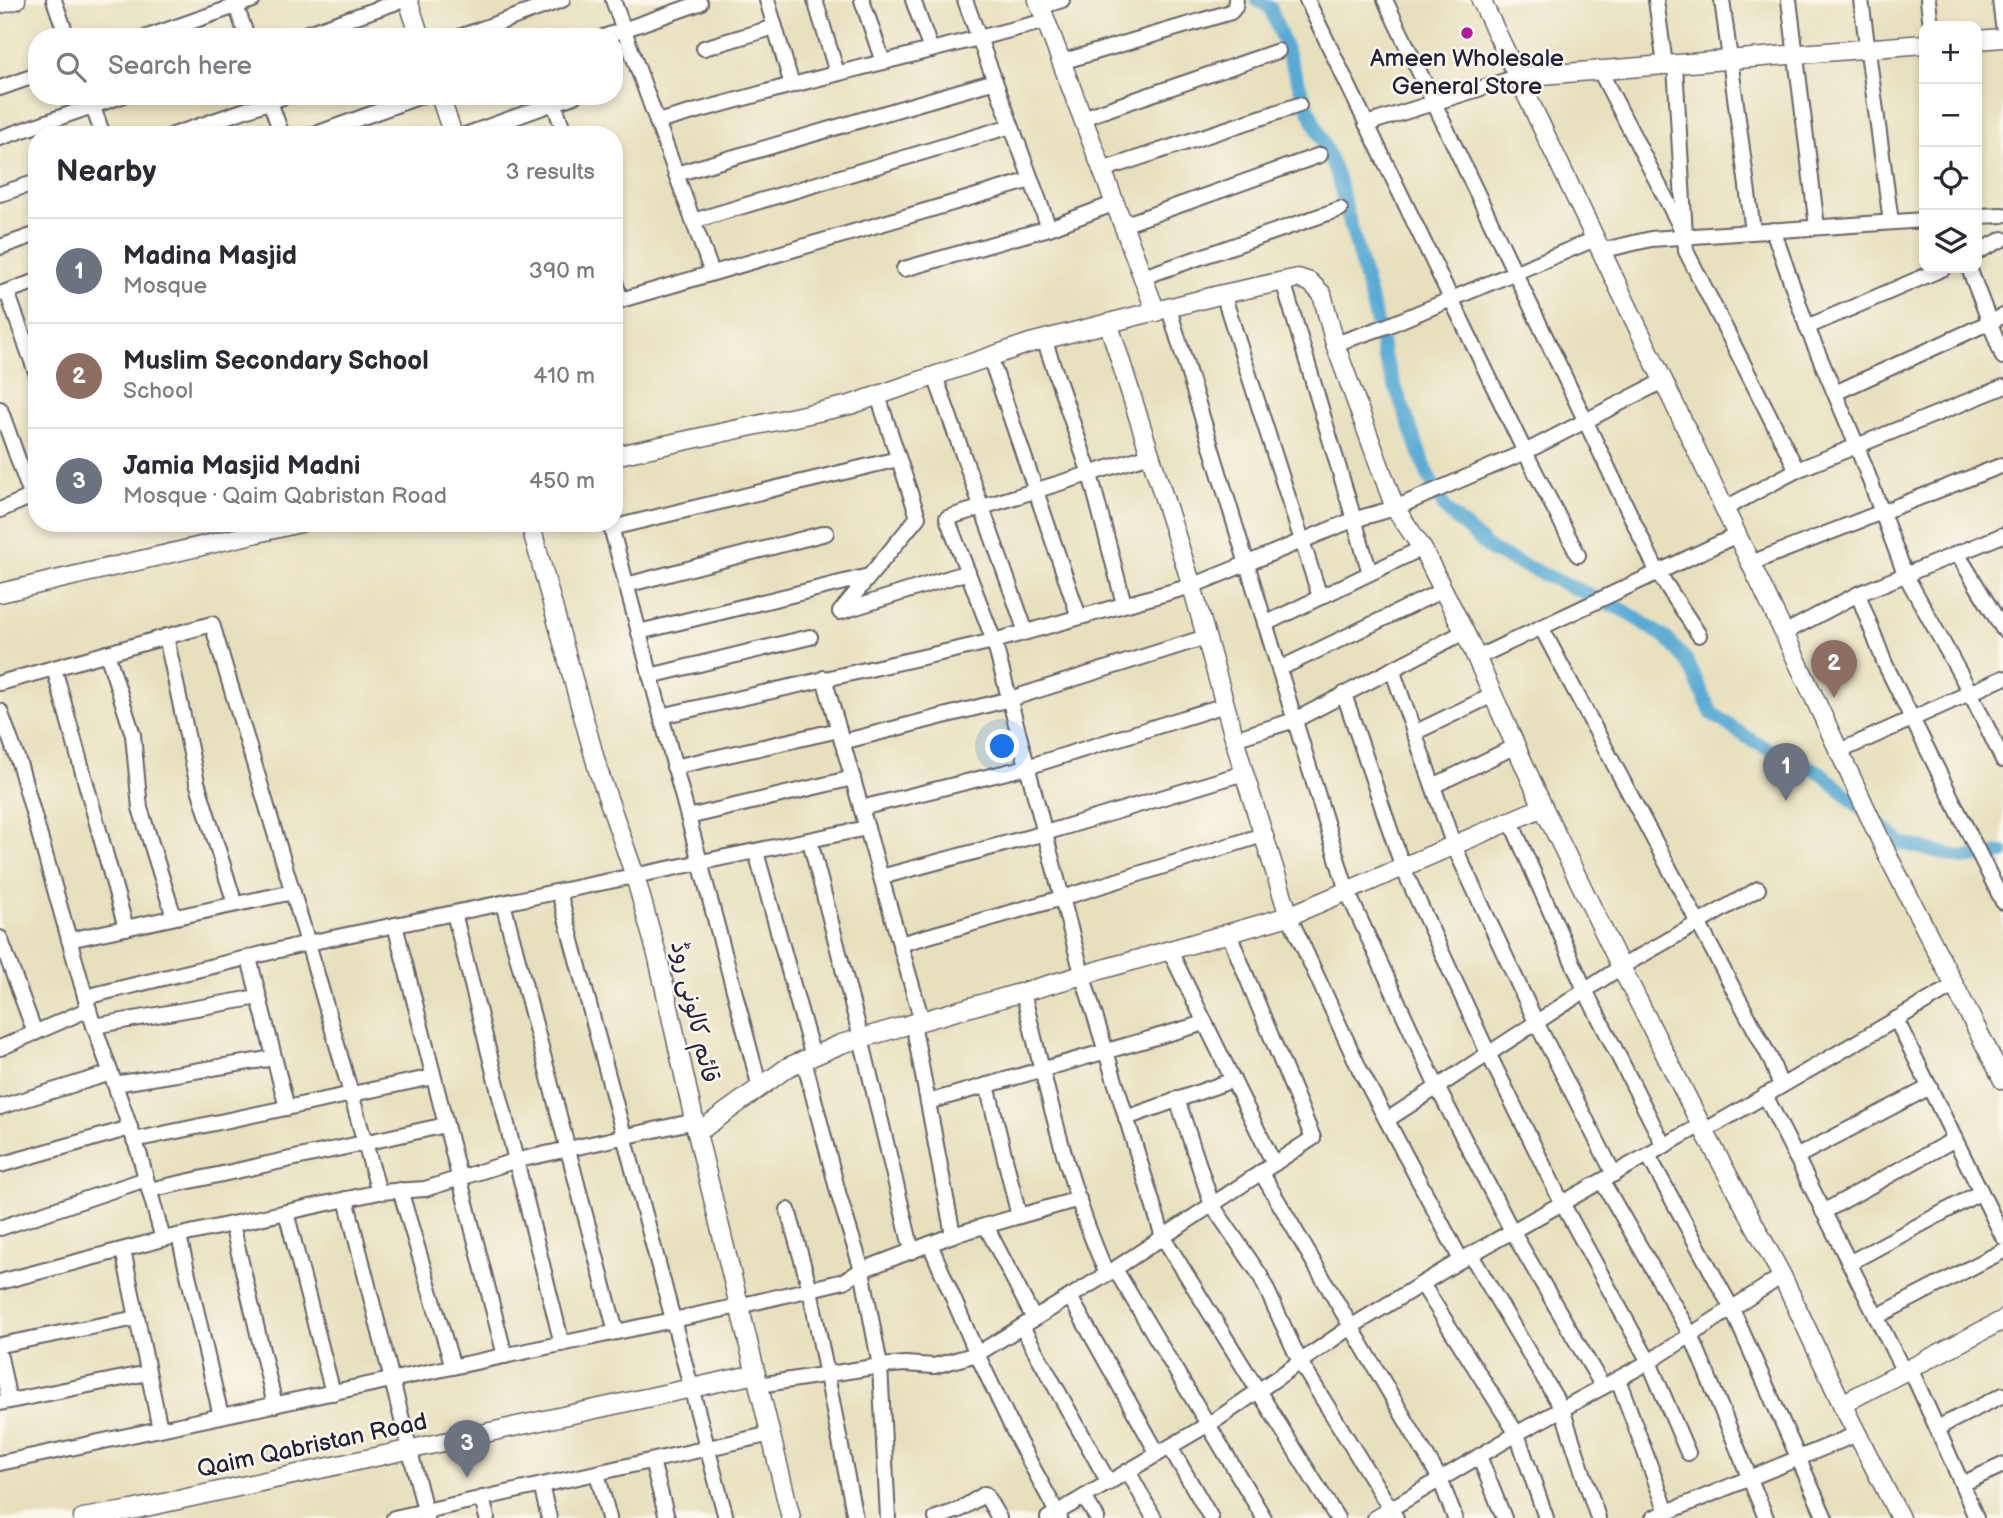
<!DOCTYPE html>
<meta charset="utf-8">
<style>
body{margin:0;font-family:"Balsamiq Sans","Playpen Sans Arabic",sans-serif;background:#f2f2f3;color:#2b2b33}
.controls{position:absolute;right:21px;top:21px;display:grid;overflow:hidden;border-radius:14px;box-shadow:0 4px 10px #0003}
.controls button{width:63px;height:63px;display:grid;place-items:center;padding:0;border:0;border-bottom:2px solid #e1e1e2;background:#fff;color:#2b2b33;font:35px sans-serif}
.you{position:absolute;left:1003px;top:747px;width:24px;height:24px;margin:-18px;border:5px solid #fff;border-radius:50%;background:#1a73e8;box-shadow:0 0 0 10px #1a73e833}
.badge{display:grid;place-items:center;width:46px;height:46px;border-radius:50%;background:#2563eb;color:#fff;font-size:23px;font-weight:700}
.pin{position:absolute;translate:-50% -58px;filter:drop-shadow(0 2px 4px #0008)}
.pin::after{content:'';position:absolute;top:37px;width:24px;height:21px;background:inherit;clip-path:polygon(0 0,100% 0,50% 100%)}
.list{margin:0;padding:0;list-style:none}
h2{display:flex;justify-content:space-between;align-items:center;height:91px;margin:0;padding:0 28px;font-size:30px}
h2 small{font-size:23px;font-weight:400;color:#7c7c81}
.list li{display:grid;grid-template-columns:46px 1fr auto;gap:21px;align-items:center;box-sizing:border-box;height:105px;padding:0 28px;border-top:2px solid #e1e1e2}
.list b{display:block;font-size:26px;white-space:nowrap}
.list p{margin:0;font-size:23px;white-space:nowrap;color:#7c7c81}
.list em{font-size:23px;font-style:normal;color:#7c7c81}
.icon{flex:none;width:38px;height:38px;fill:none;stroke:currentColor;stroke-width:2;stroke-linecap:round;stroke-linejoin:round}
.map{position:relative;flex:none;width:2003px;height:1518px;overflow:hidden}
.search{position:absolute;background:#fff;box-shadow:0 4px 10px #0003;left:28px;top:28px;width:595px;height:77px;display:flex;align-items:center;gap:18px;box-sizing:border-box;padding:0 24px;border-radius:28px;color:#7c7c81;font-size:26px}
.panel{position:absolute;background:#fff;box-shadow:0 4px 10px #0003;left:28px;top:126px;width:595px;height:406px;border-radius:28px}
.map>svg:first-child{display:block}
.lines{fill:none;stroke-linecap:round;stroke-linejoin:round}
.canal{stroke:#59aad4;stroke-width:14}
.minor-casing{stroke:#676468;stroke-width:18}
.tertiary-casing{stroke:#676468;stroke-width:21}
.minor{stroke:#fff;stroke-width:14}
.tertiary{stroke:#fff;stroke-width:18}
.poi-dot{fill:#b5179e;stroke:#fbf7ec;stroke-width:2.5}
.labels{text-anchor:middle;stroke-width:5;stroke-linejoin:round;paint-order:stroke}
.poi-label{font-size:24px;fill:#22223b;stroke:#fbf7ec}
.street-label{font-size:24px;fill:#22223b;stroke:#fbf7ec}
</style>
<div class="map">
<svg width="2003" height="1518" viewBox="0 0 2003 1518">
<rect width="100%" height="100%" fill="#fbf7ec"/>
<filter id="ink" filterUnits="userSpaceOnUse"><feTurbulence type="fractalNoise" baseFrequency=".0143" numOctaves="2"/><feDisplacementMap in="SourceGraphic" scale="14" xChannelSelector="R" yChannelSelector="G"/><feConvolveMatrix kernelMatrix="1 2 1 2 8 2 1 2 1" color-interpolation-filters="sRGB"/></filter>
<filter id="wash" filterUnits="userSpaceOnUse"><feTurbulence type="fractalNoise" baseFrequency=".00686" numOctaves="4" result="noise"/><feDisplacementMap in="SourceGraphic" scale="28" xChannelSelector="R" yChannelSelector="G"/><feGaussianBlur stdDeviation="1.57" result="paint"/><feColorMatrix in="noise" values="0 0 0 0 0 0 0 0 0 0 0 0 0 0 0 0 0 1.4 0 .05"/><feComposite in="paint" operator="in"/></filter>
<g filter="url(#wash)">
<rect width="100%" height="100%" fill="#e7e0bd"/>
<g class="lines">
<!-- canal -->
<polyline class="canal" points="1257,0 1270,7 1308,108 1337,175 1380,334 1383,354 1428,475 1446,510 1492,551 1625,611 1667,639 1687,661 1712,714 1754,742 1820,772 1901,843 1962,858 2003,853"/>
</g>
</g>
<g filter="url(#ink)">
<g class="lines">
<defs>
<g id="minor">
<polyline points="54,0 67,37"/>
<polyline points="234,0 247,37"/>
<polyline points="613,0 712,273"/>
<polyline points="767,0 792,85"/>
<polyline points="815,0 837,73"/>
<polyline points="862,0 883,62"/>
<polyline points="913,0 931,50"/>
<polyline points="965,0 1049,228 1113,204"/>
<polyline points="1307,0 1525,452 1578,555"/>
<polyline points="1385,0 1657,571 1699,635"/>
<polyline points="1656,0 1665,65"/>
<polyline points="1722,0 1753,231"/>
<polyline points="1789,0 1817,227"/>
<polyline points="1861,0 1891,222"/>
<polyline points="1928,0 1931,26"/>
<polyline points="2000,0 2003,25"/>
<polyline points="1040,7 1062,0"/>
<polyline points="147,37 253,0"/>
<polyline points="296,37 403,0"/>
<polyline points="459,37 562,0"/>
<polyline points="603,37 700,3"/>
<polyline points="704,48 775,27"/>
<polyline points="1061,62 1231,12 1235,7 1236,0"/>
<polyline points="1600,71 1685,236 1675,65"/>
<polyline points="0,88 37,75"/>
<polyline points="89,96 103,135"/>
<polyline points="268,96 282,135"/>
<polyline points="554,103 565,135"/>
<polyline points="1082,118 1278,51"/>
<polyline points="657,122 792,85 1046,21"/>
<polyline points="1366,124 1517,77"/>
<polyline points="173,135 286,96"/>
<polyline points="313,135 421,96"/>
<polyline points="465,135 574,96"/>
<polyline points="0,138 122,96"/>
<polyline points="1102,170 1299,105"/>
<polyline points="676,174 995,81"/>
<polyline points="0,194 37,182"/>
<polyline points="1977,216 2003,215"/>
<polyline points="693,221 1011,126"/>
<polyline points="1123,225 1320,155"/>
<polyline points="1773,230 1807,327"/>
<polyline points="1685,236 1686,251 1797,470 1724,509"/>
<polyline points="0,247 37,234"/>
<polyline points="1600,251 1651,239 1924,220"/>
<polyline points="1977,252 2003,239"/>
<polyline points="1944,268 1807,327 1857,446 1905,574 1970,692 2003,760"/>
<polyline points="1969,268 2003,357"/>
<polyline points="904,269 1049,228"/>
<polyline points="1143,277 1340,209"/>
<polyline points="614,279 621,300"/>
<polyline points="1283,281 1370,573"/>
<polyline points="7,292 37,375"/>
<polyline points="0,294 37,281"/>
<polyline points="1223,294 1320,597"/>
<polyline points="614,302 1031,180"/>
<polyline points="1169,309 1347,891 1437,1087 1512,1231 1603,1387"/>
<polyline points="1044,339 1090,474 1124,604"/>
<polyline points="1335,344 1387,326 1595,239"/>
<polyline points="990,357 1079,617"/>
<polyline points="935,376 1026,632"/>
<polyline points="1835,393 2003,316"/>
<polyline points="878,396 918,517 840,612 968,572"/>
<polyline points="0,409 31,495"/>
<polyline points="1150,455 947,518 994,641 1083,977 1163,1237 1337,1518"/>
<polyline points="1797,470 2003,387"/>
<polyline points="0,510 37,494"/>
<polyline points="610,523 760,1088"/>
<polyline points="611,528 898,459"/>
<polyline points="1957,553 2003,629"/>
<polyline points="1751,563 2003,465"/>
<polyline points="626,585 826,533"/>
<polyline points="1858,594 1885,664 2003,902"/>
<polyline points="1265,624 1422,548"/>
<polyline points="1541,627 1770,1058 1781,1086"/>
<polyline points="639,632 869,576"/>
<polyline points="1784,633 1858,594 2003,535"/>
<polyline points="166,636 197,782 235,904"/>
<polyline points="107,653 133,735 140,808 174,917"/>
<polyline points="1476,658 1737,535"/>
<polyline points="54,668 126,928"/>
<polyline points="1279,669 1443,590"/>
<polyline points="1392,669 1454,846 1536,1022 1614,1174"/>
<polyline points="650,676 810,637"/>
<polyline points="824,678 922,1021"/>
<polyline points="0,683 212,624 308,943 379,1192"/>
<polyline points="1344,694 1403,868 1488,1053 1562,1203 1649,1362 1688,1453"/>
<polyline points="0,711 20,766 91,1017 139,1153 163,1239"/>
<polyline points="661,716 994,641 1192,586 1353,520 1395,508 1525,452 1663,381"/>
<polyline points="1414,733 1493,695"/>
<polyline points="1234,739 1295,720 1464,632"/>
<polyline points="842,742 1010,699 1206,637"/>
<polyline points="1840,751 2003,678"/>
<polyline points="674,767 839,730"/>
<polyline points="1433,786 1516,746"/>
<polyline points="861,808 1027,767 1225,705"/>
<polyline points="688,817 853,778"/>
<polyline points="1511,822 1585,990 1664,1146"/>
<polyline points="810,841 861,1038 912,1251"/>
<polyline points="756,852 813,1057"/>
<polyline points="881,877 1045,833 1244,773"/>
<polyline points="559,892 726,1518"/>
<polyline points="503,903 616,1332"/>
<polyline points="454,913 562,1344"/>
<polyline points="1289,916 1360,1070 1461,1260"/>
<polyline points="395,925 505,1356"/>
<polyline points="0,938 35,1033"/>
<polyline points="69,940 293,892"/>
<polyline points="900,944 1062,898 1263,835"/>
<polyline points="1170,951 1274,1164"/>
<polyline points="249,958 287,1108"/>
<path d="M1023,993C1047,1088 1067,1185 1107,1274"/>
<polyline points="85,997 308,943 867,828"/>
<polyline points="1896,1019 2003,1237"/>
<polyline points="913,1023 953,1235 1079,1199"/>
<polyline points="94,1026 259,997"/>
<polyline points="0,1048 89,1009"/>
<polyline points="804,1060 839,1196 862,1270 880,1366 888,1518"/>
<polyline points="115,1084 274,1058"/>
<polyline points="987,1085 1019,1216"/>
<polyline points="1765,1095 1904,1372"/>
<polyline points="1177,1099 1212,1205 1260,1275 1300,1362 1396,1518"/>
<polyline points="928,1102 1205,1023"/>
<polyline points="0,1107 111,1073"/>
<polyline points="1126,1118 1233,1080"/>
<polyline points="1387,1120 1621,967 1758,889"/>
<polyline points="1704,1131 1955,985"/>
<polyline points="134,1140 433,1077"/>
<polyline points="1648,1155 1732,1309 1825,1518"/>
<polyline points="1796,1157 1930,1087"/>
<polyline points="0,1165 130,1128"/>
<polyline points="1261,1172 1440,1479 1455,1518"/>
<polyline points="1602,1181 1691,1335 1766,1518"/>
<polyline points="149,1190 446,1125"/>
<polyline points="400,1190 453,1367"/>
<polyline points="346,1199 427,1518"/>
<polyline points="788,1210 810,1289 855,1518"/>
<polyline points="286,1212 333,1393"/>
<polyline points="1823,1212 1955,1139"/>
<polyline points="232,1224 275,1405"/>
<polyline points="986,1226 1034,1319"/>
<polyline points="0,1228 146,1179"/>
<polyline points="179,1236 221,1416"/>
<polyline points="930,1244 977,1354 1019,1442 1060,1518"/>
<polyline points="123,1250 160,1429"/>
<polyline points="1471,1255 1562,1409 1598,1518"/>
<polyline points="1849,1263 1981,1192"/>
<polyline points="1115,1269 1264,1518"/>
<polyline points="0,1282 163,1239 379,1192 425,1189 514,1161 695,1121"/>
<polyline points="1422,1284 1517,1434 1546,1518"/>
<polyline points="1070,1297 1158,1454"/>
<polyline points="1876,1317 2003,1251"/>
<polyline points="1022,1327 1109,1483"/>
<polyline points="0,1345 137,1318"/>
<polyline points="0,1357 9,1401"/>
<polyline points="1910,1368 1962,1484"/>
<polyline points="1618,1379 1667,1512"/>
<polyline points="759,1385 880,1366 905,1364 934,1366 977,1354 1107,1274 1313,1138 1229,934"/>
<polyline points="0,1403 148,1373"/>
<polyline points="1937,1428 2003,1395"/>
<polyline points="1170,1447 1211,1518"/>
<polyline points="1479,1456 1504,1518"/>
<polyline points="652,1461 667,1518"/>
<polyline points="0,1463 739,1306 844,1281 862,1270 953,1235"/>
<polyline points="1128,1471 1154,1518"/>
<polyline points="597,1473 609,1518"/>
<polyline points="541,1485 549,1518"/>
<polyline points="1084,1497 1097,1518"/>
<polyline points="482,1498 487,1518"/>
<polyline points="394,1518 771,1434"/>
<polyline points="936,1518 959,1510 985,1494 999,1518"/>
<polyline points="1048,1518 1219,1418 1349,1328 1461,1260 1701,1125"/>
<polyline points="1375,1518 1525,1429 1649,1362 1782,1276"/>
<polyline points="1653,1518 1857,1434"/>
<polyline points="1976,1518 1962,1484 2003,1465"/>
</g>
<g id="tertiary">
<polyline points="408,0 420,37"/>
<polyline points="1038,0 1156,312"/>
<polyline points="1481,0 1784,633 1887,854 2003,1080"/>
<polyline points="0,4 16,0"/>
<polyline points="1977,40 2003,38"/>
<polyline points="1517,77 1924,44"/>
<polyline points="440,96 453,135"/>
<polyline points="1109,325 1192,586 1244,773 1289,916"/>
<polyline points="614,456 850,405 1030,343 1223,294 1298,278 1310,282 1322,294 1335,344 1395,508 1422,548 1468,639 1543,807 1621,967 1701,1125 1782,1276 1842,1404 1900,1518"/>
<polyline points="530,523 598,770 635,876 658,958 697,1133 791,1518"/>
<polyline points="0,593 300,523"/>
<polyline points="697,1133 788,1067 841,1044 1289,916 1543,807"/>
<polyline points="1842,1404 2003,1320"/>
<polyline points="83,1518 132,1510 756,1374"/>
</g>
</defs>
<!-- minor casing -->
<use href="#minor" class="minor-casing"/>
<!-- tertiary casing -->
<use href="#tertiary" class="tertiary-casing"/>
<!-- minor -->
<use href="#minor" class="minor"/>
<!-- tertiary -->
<use href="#tertiary" class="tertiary"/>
</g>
</g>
<!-- markers -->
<circle class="poi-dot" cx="1467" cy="33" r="7"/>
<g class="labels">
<!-- poi labels -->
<g class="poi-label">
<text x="1467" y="66">Ameen Wholesale<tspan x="1467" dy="28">General Store</tspan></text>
</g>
<!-- street labels -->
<g class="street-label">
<text transform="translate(695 1012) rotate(77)" y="8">قائم کالونی روڈ</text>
<text transform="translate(312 1445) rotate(-12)" y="8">Qaim Qabristan Road</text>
</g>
</g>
</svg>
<div class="controls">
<button>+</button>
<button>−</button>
<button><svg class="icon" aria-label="locate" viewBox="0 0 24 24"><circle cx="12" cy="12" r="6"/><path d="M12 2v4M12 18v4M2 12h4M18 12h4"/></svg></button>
<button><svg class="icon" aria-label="layers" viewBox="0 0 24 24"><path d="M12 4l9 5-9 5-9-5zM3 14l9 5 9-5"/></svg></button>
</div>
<div class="you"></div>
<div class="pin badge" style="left:1786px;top:801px;background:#6b7280">1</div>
<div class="pin badge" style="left:1834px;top:698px;background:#8d6e63">2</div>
<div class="pin badge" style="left:467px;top:1478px;background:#6b7280">3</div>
<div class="search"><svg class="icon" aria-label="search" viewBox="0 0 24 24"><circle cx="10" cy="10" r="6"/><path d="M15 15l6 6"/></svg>Search here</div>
<section class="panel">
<h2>Nearby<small>3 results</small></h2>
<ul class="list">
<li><span class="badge" style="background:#6b7280">1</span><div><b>Madina Masjid</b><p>Mosque</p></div><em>390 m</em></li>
<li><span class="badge" style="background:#8d6e63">2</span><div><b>Muslim Secondary School</b><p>School</p></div><em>410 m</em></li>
<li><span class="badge" style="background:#6b7280">3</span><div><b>Jamia Masjid Madni</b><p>Mosque · Qaim Qabristan Road</p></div><em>450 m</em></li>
</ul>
</section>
</div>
